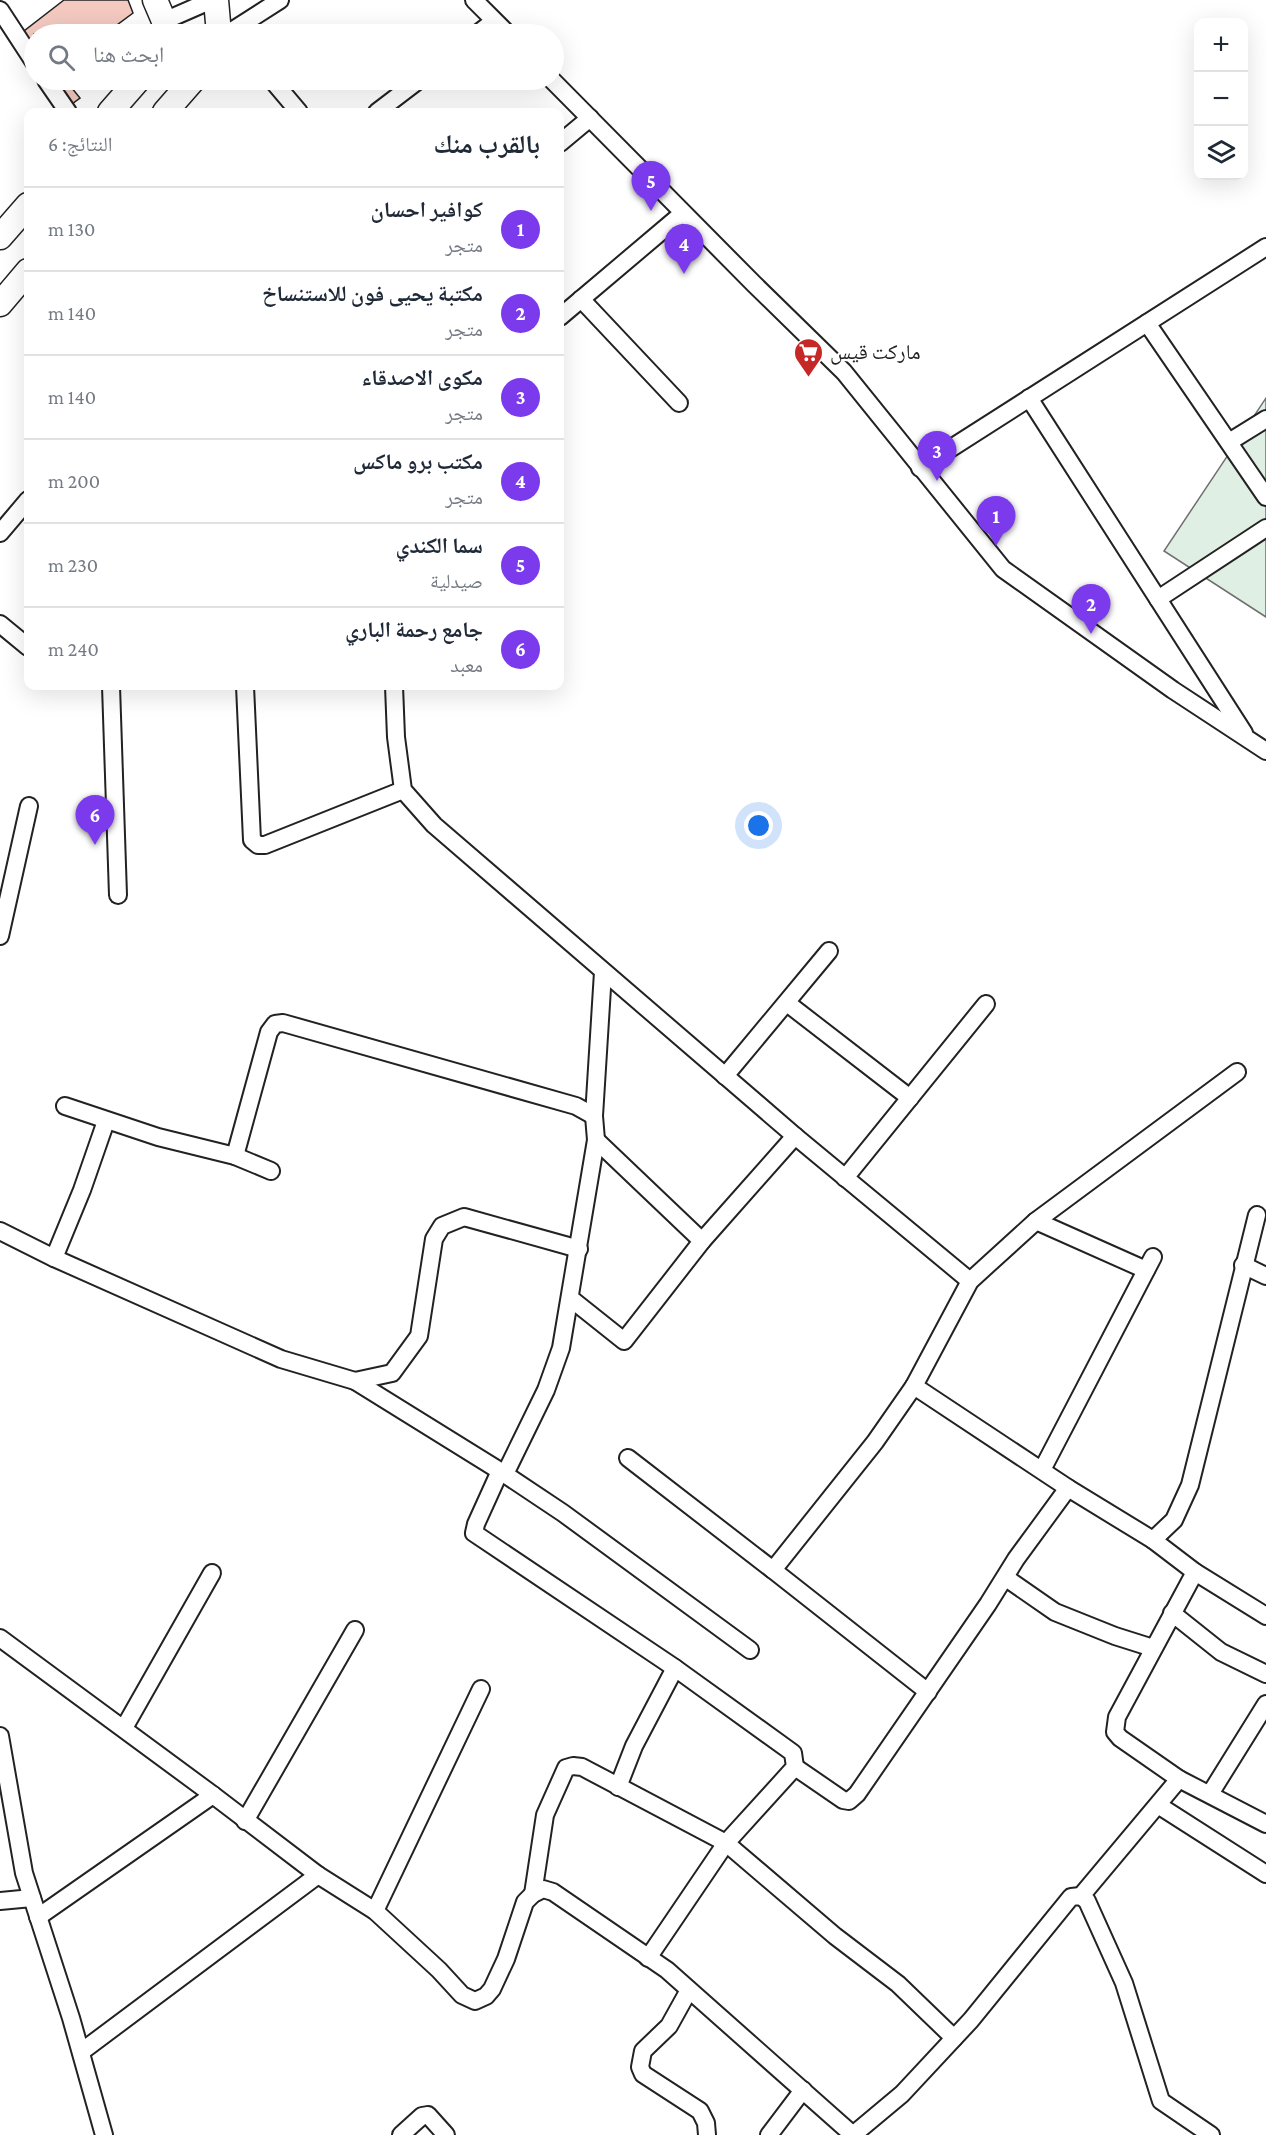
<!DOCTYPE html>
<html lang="ar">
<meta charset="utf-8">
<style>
body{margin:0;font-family:"Crimson Pro","Noto Naskh Arabic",serif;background:#f6f6f7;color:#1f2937;direction:rtl}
.controls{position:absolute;right:18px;top:18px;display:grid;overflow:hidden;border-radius:12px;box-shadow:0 6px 24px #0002}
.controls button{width:54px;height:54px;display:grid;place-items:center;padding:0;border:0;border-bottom:2px solid #e0e1e3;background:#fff;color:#1f2937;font:30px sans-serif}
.you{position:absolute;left:759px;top:826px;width:21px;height:21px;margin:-15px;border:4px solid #fff;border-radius:50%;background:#1a73e8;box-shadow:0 0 0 9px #1a73e833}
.badge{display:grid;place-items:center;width:39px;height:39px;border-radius:50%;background:#7c3aed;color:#fff;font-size:20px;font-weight:700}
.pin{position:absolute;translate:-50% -50px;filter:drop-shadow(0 2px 3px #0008)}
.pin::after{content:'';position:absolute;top:32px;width:21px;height:18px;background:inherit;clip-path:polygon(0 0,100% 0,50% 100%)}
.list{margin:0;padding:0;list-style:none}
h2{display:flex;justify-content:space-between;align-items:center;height:78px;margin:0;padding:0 24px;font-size:26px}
h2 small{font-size:20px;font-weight:400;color:#747a83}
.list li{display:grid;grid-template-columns:39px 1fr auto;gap:18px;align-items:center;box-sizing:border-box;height:84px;padding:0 24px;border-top:2px solid #e0e1e3}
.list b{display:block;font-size:22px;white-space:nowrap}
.list p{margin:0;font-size:20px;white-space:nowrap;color:#747a83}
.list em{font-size:20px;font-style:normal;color:#747a83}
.icon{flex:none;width:33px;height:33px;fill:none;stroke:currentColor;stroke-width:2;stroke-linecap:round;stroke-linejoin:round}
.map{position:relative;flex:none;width:1266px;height:2135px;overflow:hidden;direction:ltr}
.search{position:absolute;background:#fff;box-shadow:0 6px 24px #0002;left:24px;top:24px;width:540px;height:66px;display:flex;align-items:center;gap:15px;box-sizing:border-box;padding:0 21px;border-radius:33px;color:#747a83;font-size:22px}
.panel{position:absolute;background:#fff;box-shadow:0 6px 24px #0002;left:24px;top:108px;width:540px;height:582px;border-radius:12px;direction:rtl}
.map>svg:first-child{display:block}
.green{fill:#e0efe3;stroke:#6f6f6f;stroke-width:1.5}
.building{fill:#f3c9c0;stroke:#222;stroke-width:1.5}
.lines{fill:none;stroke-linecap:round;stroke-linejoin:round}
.minor-casing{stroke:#222;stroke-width:20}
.secondary-casing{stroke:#222;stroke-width:27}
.minor{stroke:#fff;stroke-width:16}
.secondary{stroke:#fff;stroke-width:24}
.labels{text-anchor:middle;stroke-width:4.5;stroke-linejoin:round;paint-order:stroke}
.poi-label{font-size:21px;fill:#222;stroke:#fff;text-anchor:start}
</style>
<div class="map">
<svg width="1266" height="2135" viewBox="0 0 1266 2135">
<rect width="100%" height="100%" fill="#fff"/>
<!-- green -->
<polygon class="green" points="1266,398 1266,617 1164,551"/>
<!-- building -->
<g class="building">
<polygon points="64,0 128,0 133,13 117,25 123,34 34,34 34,51 24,31"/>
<polygon points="50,80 96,80 88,86 71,87 80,98 65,109"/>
</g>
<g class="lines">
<defs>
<g id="minor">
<polyline points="474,0 508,34"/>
<polyline points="0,10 34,62"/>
<polyline points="164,21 212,0"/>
<polyline points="227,34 280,0"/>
<polyline points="477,34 494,21"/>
<polyline points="46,80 68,112"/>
<polyline points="272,80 299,112"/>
<polyline points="552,80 754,284 844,372 1003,569 1173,690 1266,751"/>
<polyline points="377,112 419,80"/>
<polyline points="560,143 590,118"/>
<polyline points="581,299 679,403"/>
<polyline points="560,317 683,213"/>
<polyline points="1147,323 1266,497"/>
<polyline points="1029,398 1244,733"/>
<polyline points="1229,442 1266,419"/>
<polyline points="920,468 1266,247"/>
<polyline points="0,533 28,500"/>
<polyline points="1158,599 1266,528"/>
<polyline points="0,624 28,647"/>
<polyline points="111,686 118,895"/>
<polyline points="245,686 252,840 258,845 265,845 403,790"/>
<polyline points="394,686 396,737 403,790 434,825 795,1136 970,1281"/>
<polyline points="0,936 29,806"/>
<polyline points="787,1003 910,1098"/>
<polyline points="1237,1072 1036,1221 970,1281 914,1386 1068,1488 1153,1540 1174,1520 1190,1485 1257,1215"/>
<polyline points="725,1076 829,951"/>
<polyline points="65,1106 158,1137 235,1156 271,1171"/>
<polyline points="596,1140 702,1241"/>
<polyline points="235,1156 269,1032 275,1024 283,1023 576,1106 594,1116"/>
<polyline points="845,1178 986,1004"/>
<polyline points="1036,1221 1146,1270"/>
<polyline points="0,1231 54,1258 281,1359 355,1381 500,1471 563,1513 750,1650"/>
<polyline points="54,1258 82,1190 106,1121"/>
<polyline points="1243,1265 1266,1276"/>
<polyline points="570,1298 624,1341 702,1241 795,1136"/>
<polyline points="355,1381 392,1373 419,1336 434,1239 442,1226 464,1217 579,1249"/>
<polyline points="628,1458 773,1570 875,1442 914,1386"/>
<polyline points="1042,1470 1153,1257"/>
<polyline points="500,1471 476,1524 474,1533 675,1668 793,1753 795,1767 726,1843 648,1958"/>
<polyline points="505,1474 546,1390 561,1348 596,1140 594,1116 603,972"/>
<polyline points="1153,1540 1195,1572 1266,1616"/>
<polyline points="773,1570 928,1692"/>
<polyline points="1195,1572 1117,1717 1115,1732 1120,1738 1179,1779 1266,1824"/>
<polyline points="1006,1578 1055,1612 1115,1636 1153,1648"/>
<polyline points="1172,1613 1221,1652 1266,1674"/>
<polyline points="0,1638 213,1795 318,1875 375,1911 439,1970 462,1995 475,2001 486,1996 492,1989 506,1959 525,1902 533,1894 543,1889 553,1892 667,1970 853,2135"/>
<polyline points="124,1728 212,1573"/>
<polyline points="0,1736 24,1873 71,2018 104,2135"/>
<polyline points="795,1767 843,1800 849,1801 857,1794 988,1604 1016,1559 1068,1488"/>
<polyline points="618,1787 634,1746 675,1668"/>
<polyline points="1210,1794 1266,1704"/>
<polyline points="1158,1805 1266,1874"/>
<polyline points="245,1821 355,1630"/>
<polyline points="533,1894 545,1815 566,1768 573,1766 582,1767 726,1843 835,1936 898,1984 954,2038"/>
<polyline points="1081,1896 1179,1779"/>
<polyline points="0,1901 32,1898"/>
<polyline points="375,1911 481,1689"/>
<polyline points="38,1917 213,1795"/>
<polyline points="689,1990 669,2026 643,2051 640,2067 643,2074 700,2111 706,2123 707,2135"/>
<polyline points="81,2052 318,1875"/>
<polyline points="401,2135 422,2116 428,2115 446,2135"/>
<polyline points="769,2135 803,2090"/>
<polyline points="853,2135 902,2094 971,2020 1071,1897 1081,1896 1087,1901 1124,1983 1161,2101 1211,2135"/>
</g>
<g id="secondary">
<polyline points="155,0 164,21 164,34"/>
<polyline points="216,0 219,34"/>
<polyline points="110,112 138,80"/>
<polyline points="165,112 193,80"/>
<polyline points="0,237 28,205"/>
<polyline points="0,304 28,271"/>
</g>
</defs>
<!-- minor casing -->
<use href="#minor" class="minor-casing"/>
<!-- secondary casing -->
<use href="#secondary" class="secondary-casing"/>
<!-- minor -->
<use href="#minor" class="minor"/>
<!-- secondary -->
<use href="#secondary" class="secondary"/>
</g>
<!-- icons -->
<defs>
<symbol id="supermarket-pin" viewBox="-11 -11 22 30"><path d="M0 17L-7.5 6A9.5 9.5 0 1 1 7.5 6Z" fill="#c62828" stroke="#fff"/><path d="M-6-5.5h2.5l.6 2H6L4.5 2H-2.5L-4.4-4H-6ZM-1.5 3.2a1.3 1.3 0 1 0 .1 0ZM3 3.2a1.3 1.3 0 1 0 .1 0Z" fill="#fff"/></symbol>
</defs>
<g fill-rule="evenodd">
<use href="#supermarket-pin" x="792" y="336" width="33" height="45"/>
</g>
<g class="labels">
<!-- poi labels -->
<g class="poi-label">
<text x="830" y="359">ماركت قيس</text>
</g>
</g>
</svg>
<div class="controls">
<button>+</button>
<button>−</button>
<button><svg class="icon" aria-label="layers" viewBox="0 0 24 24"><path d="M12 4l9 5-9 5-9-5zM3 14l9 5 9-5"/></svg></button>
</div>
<div class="you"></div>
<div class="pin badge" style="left:996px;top:546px">1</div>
<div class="pin badge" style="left:1091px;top:634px">2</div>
<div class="pin badge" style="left:937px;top:481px">3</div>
<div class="pin badge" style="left:684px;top:274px">4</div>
<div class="pin badge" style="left:651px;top:211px">5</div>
<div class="pin badge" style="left:95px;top:845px">6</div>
<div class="search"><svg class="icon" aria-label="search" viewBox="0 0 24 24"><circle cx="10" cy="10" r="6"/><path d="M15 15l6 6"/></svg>ابحث هنا</div>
<section class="panel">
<h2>بالقرب منك<small>النتائج: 6</small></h2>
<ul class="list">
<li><span class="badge">1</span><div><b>كوافير احسان</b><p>متجر</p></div><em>130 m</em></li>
<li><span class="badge">2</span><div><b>مكتبة يحيى فون للاستنساخ</b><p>متجر</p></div><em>140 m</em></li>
<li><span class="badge">3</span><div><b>مكوى الاصدقاء</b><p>متجر</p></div><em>140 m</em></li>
<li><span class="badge">4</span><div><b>مكتب برو ماكس</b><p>متجر</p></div><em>200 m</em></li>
<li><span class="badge">5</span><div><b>سما الكندي</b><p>صيدلية</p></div><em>230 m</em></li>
<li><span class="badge">6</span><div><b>جامع رحمة الباري</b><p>معبد</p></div><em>240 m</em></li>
</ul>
</section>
</div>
